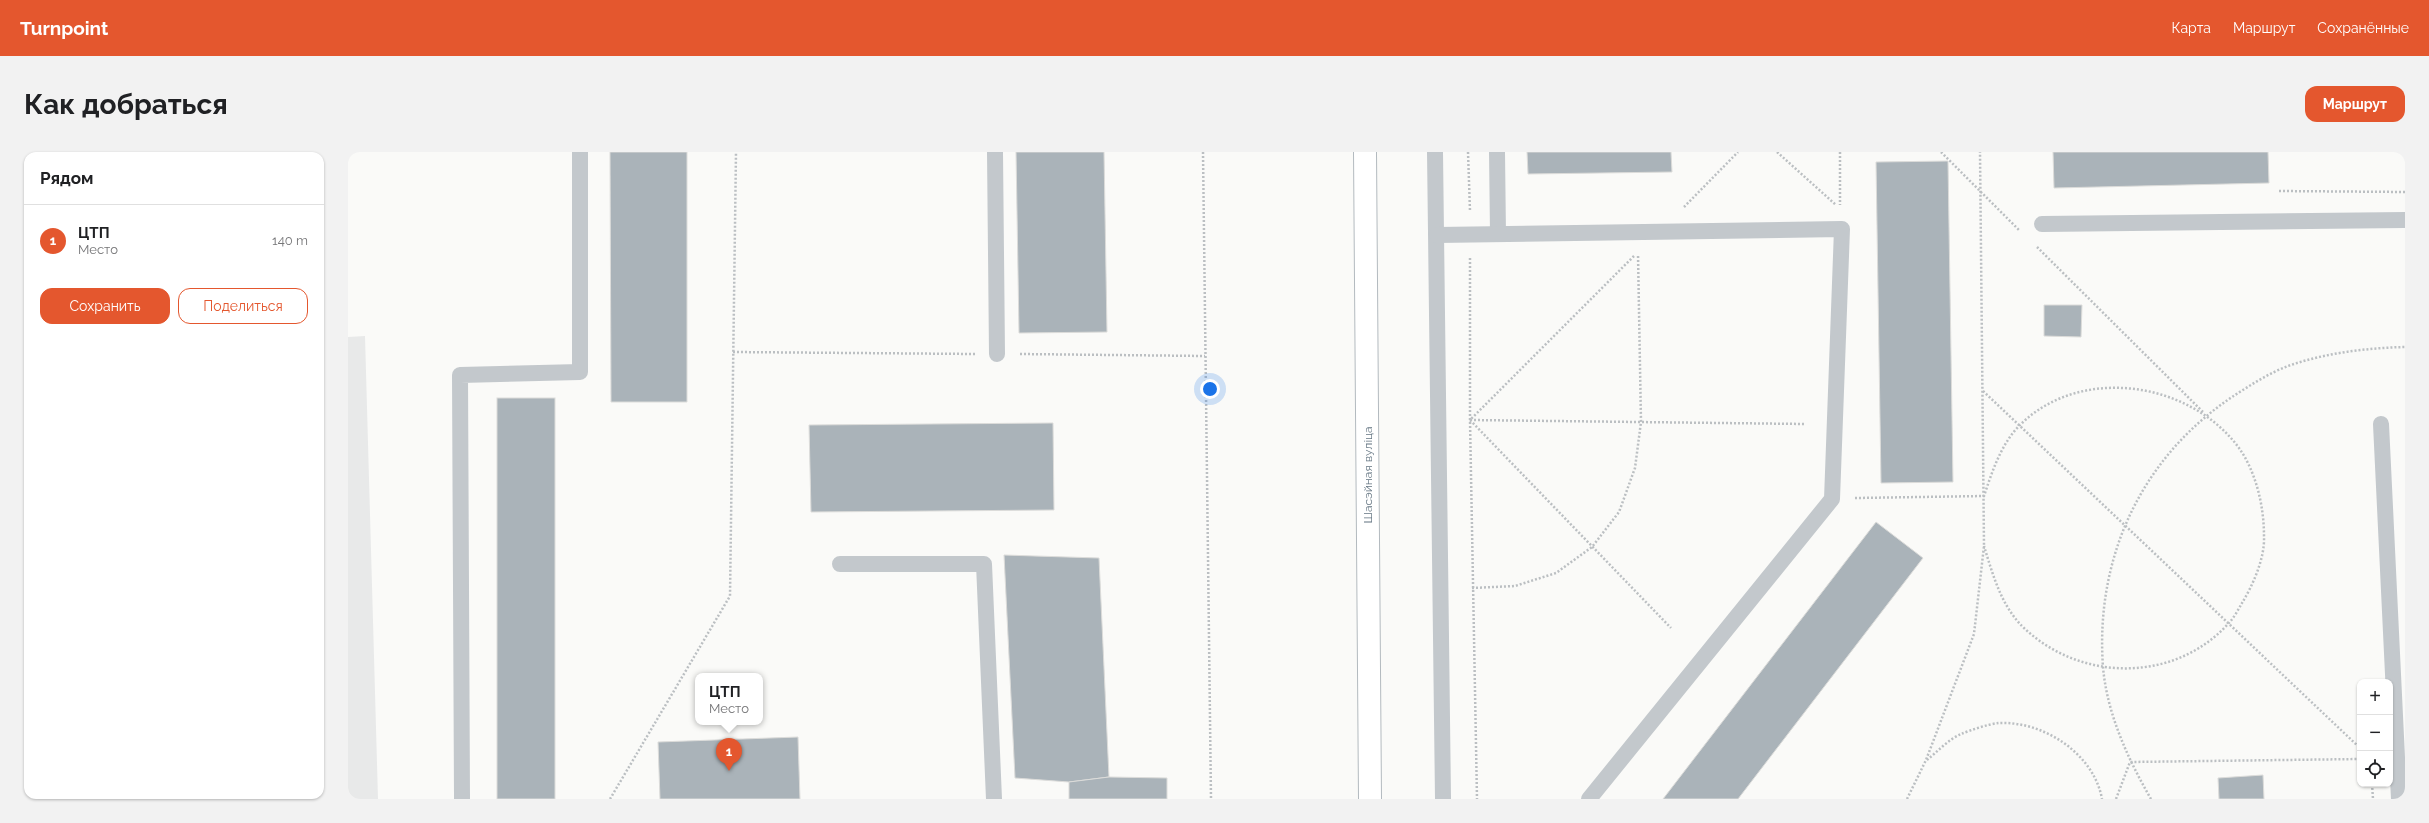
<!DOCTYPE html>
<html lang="ru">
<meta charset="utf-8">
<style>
body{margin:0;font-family:Raleway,sans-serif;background:#f2f2f2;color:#202124}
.controls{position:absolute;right:12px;bottom:12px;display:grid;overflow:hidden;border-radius:8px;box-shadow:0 1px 3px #0004}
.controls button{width:36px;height:36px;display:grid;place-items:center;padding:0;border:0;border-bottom:1px solid #e0e0e0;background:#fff;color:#202124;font:20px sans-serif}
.you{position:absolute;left:862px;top:237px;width:14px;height:14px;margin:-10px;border:3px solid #fff;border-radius:50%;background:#1a73e8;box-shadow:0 0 0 6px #1a73e833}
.badge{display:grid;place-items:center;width:26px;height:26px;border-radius:50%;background:#e4572e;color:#fff;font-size:13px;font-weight:700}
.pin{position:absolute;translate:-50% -33px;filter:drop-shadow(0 1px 2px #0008)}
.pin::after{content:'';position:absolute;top:21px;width:14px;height:12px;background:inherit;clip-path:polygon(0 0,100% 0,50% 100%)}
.popup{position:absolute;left:347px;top:521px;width:68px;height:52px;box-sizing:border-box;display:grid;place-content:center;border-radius:8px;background:#fff;filter:drop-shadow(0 1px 3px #0005);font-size:13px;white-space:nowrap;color:#757577}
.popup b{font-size:15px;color:#202124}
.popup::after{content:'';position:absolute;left:50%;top:100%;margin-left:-8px;border:8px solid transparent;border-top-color:#fff}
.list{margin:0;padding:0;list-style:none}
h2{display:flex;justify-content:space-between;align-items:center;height:52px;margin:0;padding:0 16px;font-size:17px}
h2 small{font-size:13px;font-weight:400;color:#757577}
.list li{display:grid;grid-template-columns:26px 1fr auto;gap:12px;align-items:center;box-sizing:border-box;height:72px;padding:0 16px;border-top:1px solid #e0e0e0}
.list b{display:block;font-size:15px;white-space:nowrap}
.list p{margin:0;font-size:13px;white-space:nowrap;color:#757577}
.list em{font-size:13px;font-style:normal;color:#757577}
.actions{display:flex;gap:8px;padding:12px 16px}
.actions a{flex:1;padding:9px 0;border:1px solid #e4572e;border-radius:12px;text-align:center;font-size:14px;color:#e4572e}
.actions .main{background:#e4572e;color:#fff}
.icon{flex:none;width:22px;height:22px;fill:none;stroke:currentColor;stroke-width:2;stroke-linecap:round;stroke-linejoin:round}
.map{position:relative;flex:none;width:2057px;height:647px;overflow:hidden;border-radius:12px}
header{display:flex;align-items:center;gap:24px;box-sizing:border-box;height:56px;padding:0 20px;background:#e4572e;color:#fff}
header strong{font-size:19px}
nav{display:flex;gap:22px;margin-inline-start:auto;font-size:14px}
.intro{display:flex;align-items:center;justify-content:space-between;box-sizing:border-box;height:96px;padding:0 24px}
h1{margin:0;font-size:28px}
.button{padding:10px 18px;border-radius:12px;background:#e4572e;color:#fff;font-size:14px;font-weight:700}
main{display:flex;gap:24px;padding:0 24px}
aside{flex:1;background:#fff;border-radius:12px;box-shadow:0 1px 3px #0004}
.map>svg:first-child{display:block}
.built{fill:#e8e9e9}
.building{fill:#aab3b9;stroke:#dcdcda}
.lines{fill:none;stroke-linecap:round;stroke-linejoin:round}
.secondary-casing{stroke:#b3babf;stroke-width:24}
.path{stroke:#bbbfc2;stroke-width:2.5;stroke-dasharray:2 2;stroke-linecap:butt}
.lane{stroke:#c3c8cc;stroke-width:16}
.secondary{stroke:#fff;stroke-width:22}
.labels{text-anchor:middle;stroke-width:4;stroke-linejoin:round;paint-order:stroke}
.street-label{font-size:12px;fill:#657683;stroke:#fff}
</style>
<header>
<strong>Turnpoint</strong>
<nav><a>Карта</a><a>Маршрут</a><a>Сохранённые</a></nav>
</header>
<div class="intro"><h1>Как добраться</h1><a class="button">Маршрут</a></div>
<main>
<aside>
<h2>Рядом<small></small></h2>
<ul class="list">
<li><span class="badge">1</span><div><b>ЦТП</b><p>Место</p></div><em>140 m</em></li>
</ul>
<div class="actions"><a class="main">Сохранить</a><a>Поделиться</a></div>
</aside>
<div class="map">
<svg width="2057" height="647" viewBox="0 0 2057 647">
<rect width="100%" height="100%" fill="#fafaf8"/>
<!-- built -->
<polygon class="built" points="17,184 30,647 0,647 0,185"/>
<!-- building -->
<g class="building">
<polygon points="262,0 339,0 339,250 263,250"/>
<polygon points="668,0 756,0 759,180 671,181"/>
<polygon points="1179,0 1323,0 1324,20 1180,22"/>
<polygon points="1705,0 1920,0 1921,31 1706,36"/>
<polygon points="1600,9 1605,330 1533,331 1528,10"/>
<polygon points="1696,153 1734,153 1733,185 1696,184"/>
<rect x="149" y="246" width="58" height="401"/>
<polygon points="705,271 706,358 463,360 461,273"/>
<polygon points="1528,370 1575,406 1390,647 1315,647"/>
<polygon points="656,403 751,406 761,625 721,630 667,626"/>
<polygon points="450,585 452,647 312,647 310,590"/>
<polygon points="1915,623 1916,647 1871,647 1870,626"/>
<polygon points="761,625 819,626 819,647 721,647 721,630"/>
</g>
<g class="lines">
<defs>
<polyline id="secondary" points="1017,0 1022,647"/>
</defs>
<!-- secondary casing -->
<use href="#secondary" class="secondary-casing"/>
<!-- path -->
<g class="path">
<polyline points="855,0 863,647"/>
<polyline points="1120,0 1122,59"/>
<polyline points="1429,0 1488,53"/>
<polyline points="1492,0 1492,53"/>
<polyline points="1593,0 1671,78"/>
<polyline points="1931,39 2057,40"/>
<polyline points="1336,55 1390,0"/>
<polyline points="1689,95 1856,261"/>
<polyline points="1286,104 1122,268 1323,476"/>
<polyline points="1122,106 1122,268 1129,647"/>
<polyline points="385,200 627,202"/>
<polyline points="672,202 857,204"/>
<polyline points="1635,239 2012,596"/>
<polyline points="1122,268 1457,272"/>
<path d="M1507,346L1636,344C1644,320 1653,292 1672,273C1732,213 1842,229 1891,296C1908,320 1916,354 1916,384C1917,406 1905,433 1894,451C1890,458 1886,466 1880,472C1826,531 1733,530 1676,476C1653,454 1645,423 1636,394"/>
<polyline points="1124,436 1167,434 1208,421 1244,395 1271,360 1287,316 1293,270 1290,102"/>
<path d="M1579,608C1589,600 1601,587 1613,582C1623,578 1640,572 1651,571C1696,569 1746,602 1754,647"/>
<polyline points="2024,632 2025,647"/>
<polyline points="262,647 382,444 388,0"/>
<polyline points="1559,647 1578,608 1626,482 1636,394 1632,0"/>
<polyline points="1768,647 1782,610 2012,607"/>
<path d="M1803,647C1780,607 1759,562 1755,515C1747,406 1793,306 1884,245C1901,234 1921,221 1940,214C1977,201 2018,196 2057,195"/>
</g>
<!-- lane -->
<g class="lane">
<polyline points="647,0 649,202"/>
<polyline points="1087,0 1095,647"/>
<polyline points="1149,0 1150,82"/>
<polyline points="1694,72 2057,68"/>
<polyline points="1089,83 1494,77 1484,347 1241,647"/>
<polyline points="2033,272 2051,647"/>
<polyline points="492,412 636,412 646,647"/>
<polyline points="114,647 112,223 232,220 232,0"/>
</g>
<!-- secondary -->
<use href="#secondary" class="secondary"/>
</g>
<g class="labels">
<!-- street labels -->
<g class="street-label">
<text transform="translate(1020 323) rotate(-90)" y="4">Шасэйная вуліца</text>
</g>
</g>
</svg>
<div class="controls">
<button>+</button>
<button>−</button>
<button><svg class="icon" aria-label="locate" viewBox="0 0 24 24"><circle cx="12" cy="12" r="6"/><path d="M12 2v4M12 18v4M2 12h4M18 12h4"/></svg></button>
</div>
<div class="you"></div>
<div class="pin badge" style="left:381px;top:619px">1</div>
<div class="popup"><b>ЦТП</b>Место</div>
</div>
</main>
